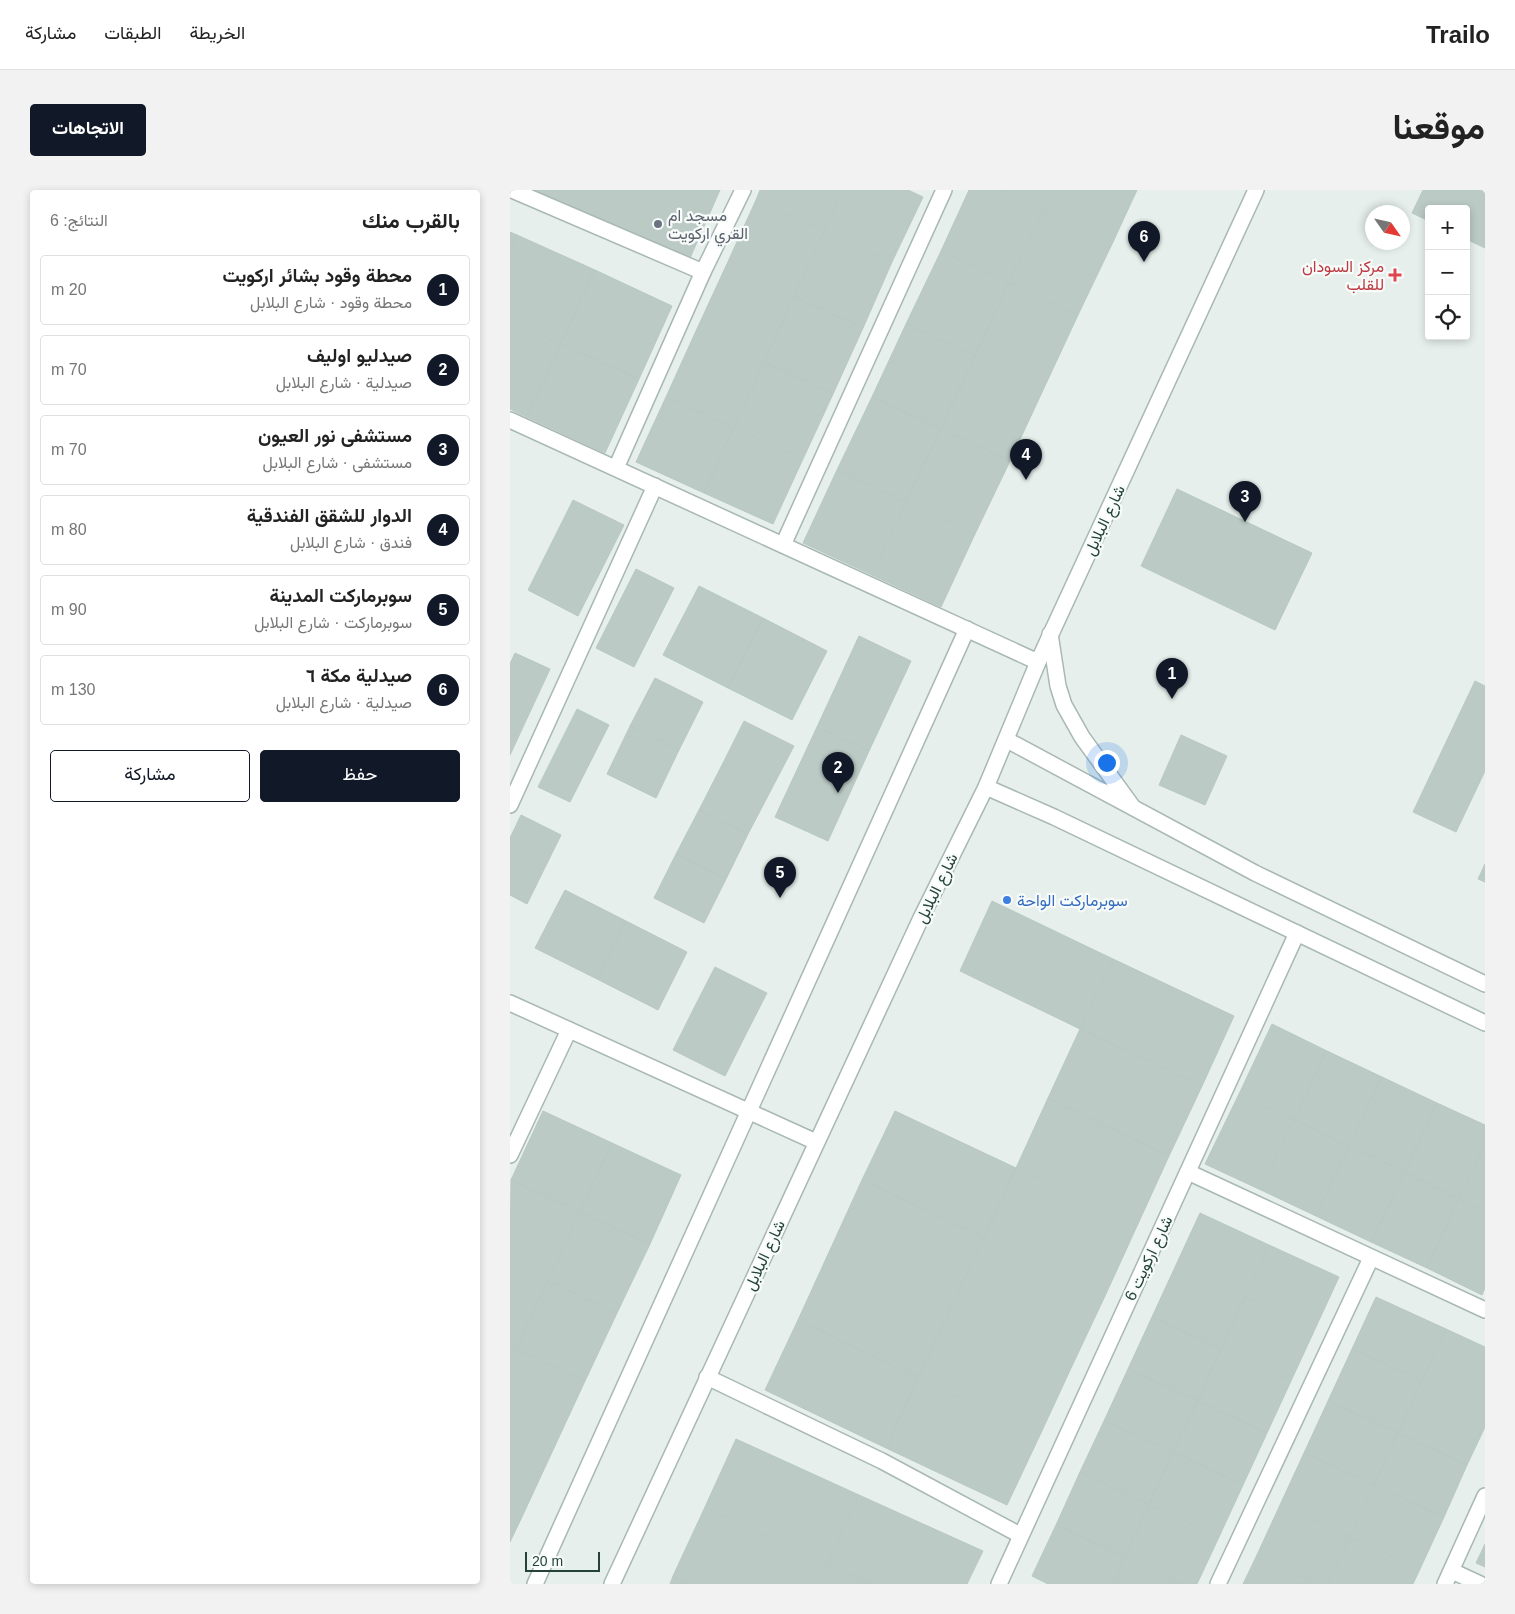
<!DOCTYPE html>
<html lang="ar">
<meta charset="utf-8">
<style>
body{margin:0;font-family:Arial,Vazirmatn,sans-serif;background:#f2f2f2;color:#222;direction:rtl}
.controls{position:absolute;right:15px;top:15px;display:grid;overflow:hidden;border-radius:5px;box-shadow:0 2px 8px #0003}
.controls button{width:45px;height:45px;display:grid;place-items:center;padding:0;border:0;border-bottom:1px solid #e0e0e0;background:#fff;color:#222;font:25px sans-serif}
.compass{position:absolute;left:855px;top:15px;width:45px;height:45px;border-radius:50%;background:#fff;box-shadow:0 2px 8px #0003;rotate:124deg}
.scale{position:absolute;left:15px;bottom:12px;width:75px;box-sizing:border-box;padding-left:5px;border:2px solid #24423a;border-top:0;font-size:14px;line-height:18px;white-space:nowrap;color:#24423a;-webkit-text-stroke:4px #f7fbf9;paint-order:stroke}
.you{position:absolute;left:596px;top:572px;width:18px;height:18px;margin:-12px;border:4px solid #fff;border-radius:50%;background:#1a73e8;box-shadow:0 0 0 8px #1a73e833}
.badge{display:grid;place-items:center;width:32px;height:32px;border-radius:50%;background:#111827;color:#fff;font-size:16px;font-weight:700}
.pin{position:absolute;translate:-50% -41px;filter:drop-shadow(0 1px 2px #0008)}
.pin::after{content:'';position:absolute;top:26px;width:18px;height:15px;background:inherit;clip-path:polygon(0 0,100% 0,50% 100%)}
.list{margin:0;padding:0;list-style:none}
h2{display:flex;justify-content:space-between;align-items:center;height:65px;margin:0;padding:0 20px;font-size:21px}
h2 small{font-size:16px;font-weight:400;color:#767676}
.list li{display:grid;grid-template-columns:32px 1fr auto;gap:15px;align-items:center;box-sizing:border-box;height:70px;margin:0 10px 10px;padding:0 10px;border:1px solid #e0e0e0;border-radius:5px}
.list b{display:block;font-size:19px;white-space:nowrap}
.list p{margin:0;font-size:16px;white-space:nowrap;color:#767676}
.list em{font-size:16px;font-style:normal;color:#767676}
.actions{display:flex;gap:10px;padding:15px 20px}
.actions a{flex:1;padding:11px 0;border:1px solid #111827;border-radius:5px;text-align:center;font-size:18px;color:#111827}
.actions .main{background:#111827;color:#fff}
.icon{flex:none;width:28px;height:28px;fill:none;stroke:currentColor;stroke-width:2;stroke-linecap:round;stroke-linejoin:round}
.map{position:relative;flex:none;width:975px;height:1394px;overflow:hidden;direction:ltr;border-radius:5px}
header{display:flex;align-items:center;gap:30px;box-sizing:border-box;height:70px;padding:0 25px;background:#fff;border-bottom:1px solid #e0e0e0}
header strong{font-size:24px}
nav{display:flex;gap:28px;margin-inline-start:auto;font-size:18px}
.intro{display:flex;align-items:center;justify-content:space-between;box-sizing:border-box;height:120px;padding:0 30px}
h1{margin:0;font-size:35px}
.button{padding:12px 22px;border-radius:5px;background:#111827;color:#fff;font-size:18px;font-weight:700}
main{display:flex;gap:30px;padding:0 30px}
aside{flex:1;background:#fff;border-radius:5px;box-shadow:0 2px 8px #0003}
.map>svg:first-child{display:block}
.building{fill:#bbcac4;stroke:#b8c9c2}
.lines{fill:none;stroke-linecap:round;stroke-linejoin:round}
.minor-casing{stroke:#a8b8b2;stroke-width:18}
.minor{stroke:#fff;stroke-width:15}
.worship-dot{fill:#6b7280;stroke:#f7fbf9;stroke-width:2}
.health-dot{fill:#e0444e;stroke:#f7fbf9;stroke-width:2}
.shop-dot{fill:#3f7fe0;stroke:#f7fbf9;stroke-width:2}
.labels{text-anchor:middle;stroke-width:4.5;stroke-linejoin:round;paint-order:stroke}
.worship-label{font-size:16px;fill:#5b616d;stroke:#f7fbf9;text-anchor:start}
.health-label{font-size:16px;fill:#be3a42;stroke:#f7fbf9;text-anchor:end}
.street-label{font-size:16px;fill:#24423a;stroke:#f7fbf9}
.shop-label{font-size:16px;fill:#366cbe;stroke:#f7fbf9;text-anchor:start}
</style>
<header>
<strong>Trailo</strong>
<nav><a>الخريطة</a><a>الطبقات</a><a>مشاركة</a></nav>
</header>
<div class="intro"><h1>موقعنا</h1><a class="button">الاتجاهات</a></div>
<main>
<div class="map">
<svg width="975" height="1394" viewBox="0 0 975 1394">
<rect width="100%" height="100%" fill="#e6efeb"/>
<!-- building -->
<g class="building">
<polygon points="25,0 210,0 180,68"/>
<polygon points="250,0 333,0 314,41 246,10"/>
<polygon points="333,0 398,0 413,7 382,72 314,41"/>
<polygon points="459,0 490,0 533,20 499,93 431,61"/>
<polygon points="490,0 543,0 533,20"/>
<polygon points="543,0 627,0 603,52 533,20"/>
<polygon points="913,0 975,0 975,58 956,49 956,19 919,19 919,31 902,23"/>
<polygon points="246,10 314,41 284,107 216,76"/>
<polygon points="533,20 603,52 568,125 499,93"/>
<polygon points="314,41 382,72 353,138 284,107"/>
<polygon points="0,42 7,45 0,60"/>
<polygon points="7,45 85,80 51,154 0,131 0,60"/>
<polygon points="431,61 499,93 465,166 396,134"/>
<polygon points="216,76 284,107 254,172 186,141"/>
<polygon points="85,80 162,116 129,189 51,154"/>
<polygon points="499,93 568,125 534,198 465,166"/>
<polygon points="284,107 353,138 323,204 254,172"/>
<polygon points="0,131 51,154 17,227 0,219"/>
<polygon points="396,134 465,166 431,239 362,207"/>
<polygon points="186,141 254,172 224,238 156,207"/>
<polygon points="51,154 129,189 95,263 17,227"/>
<polygon points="465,166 534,198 500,271 431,239"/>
<polygon points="254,172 323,204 293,269 224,238"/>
<polygon points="156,207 224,238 194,303 126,272"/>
<polygon points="362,207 431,239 396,312 327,280"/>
<polygon points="224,238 293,269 263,334 194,303"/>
<polygon points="431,239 500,271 465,344 396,312"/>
<polygon points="327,280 396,312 362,385 293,353"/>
<polygon points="667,299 802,363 765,440 631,376"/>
<polygon points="63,310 114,335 68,426 18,400"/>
<polygon points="396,312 465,344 431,417 362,385"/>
<polygon points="126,379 164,398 124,477 86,458"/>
<polygon points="189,396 253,428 218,498 153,465"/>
<polygon points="253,428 317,461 282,530 218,498"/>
<polygon points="349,446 401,471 359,561 307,537"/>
<polygon points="5,463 40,479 0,565 0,474"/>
<polygon points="145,488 193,512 169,560 120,536"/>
<polygon points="965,491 975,496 975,581 946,642 903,622"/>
<polygon points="67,519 99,535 60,612 28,597"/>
<polygon points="234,531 284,556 261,600 212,575"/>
<polygon points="120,536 169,560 146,608 97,584"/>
<polygon points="307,537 359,561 318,651 265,627"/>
<polygon points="671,545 717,566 695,615 649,595"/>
<polygon points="212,575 261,600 238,644 189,620"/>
<polygon points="189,620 238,644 216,689 166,664"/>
<polygon points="11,625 51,645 17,714 0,705 0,648"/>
<polygon points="166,664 216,689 194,733 144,708"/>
<polygon points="975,674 975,692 968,689"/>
<polygon points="55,700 116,731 87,789 25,758"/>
<polygon points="482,711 603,769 570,839 450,781"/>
<polygon points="116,731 177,762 148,820 87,789"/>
<polygon points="603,769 724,826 692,896 570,839"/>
<polygon points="205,777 257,803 236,844 184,818"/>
<polygon points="184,818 236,844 215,886 163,860"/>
<polygon points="762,834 817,861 784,930 729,904"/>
<polygon points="570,839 692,896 659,966 538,908"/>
<polygon points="817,861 872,887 839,956 784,930"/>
<polygon points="872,887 927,913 895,982 839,956"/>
<polygon points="729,904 784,930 751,1000 695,974"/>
<polygon points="538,908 659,966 627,1036 506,978"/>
<polygon points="927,913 975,935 975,955 949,1009 895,982"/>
<polygon points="33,921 102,953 70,1022 1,990"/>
<polygon points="385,921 506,978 474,1048 352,990"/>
<polygon points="784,930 839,956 806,1026 751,1000"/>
<polygon points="102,953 171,985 140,1054 70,1022"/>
<polygon points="975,955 975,1021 949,1009"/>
<polygon points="839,956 895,982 861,1052 806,1026"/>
<polygon points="506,978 627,1036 595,1106 474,1048"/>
<polygon points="895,982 949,1009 917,1078 861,1052"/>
<polygon points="1,990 70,1022 38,1091 0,1073"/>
<polygon points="352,990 474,1048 441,1118 320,1060"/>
<polygon points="949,1009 975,1021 975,1098 972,1105 917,1078"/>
<polygon points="70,1022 140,1054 107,1123 38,1091"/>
<polygon points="690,1023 759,1055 735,1107 666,1075"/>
<polygon points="474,1048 595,1106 562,1176 441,1118"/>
<polygon points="759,1055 829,1087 805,1139 735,1107"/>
<polygon points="320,1060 441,1118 408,1188 288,1130"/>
<polygon points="0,1073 38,1091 6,1159 0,1157"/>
<polygon points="666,1075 735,1107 711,1159 642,1127"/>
<polygon points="38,1091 107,1123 75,1191 6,1159"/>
<polygon points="735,1107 805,1139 781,1191 711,1159"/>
<polygon points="866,1107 936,1139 912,1191 842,1159"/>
<polygon points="441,1118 562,1176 530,1245 408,1188"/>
<polygon points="642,1127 711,1159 688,1211 618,1179"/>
<polygon points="288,1130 408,1188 376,1258 255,1200"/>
<polygon points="936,1139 975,1157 975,1220 912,1191"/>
<polygon points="0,1157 6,1159 0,1171"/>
<polygon points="6,1159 75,1191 43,1260 0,1240 0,1171"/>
<polygon points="711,1159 781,1191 757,1243 688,1211"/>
<polygon points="842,1159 912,1191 888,1243 818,1211"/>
<polygon points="618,1179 688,1211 663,1262 594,1231"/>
<polygon points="408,1188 530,1245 497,1315 376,1258"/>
<polygon points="912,1191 975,1220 975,1237 957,1275 888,1243"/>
<polygon points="688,1211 757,1243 733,1295 663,1262"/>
<polygon points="818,1211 888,1243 864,1295 794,1263"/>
<polygon points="594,1231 663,1262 639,1315 570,1282"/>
<polygon points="0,1240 43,1260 11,1329 0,1324"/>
<polygon points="888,1243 957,1275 934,1327 864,1295"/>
<polygon points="226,1249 349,1305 318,1374 195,1317"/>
<polygon points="663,1262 733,1295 709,1347 639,1315"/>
<polygon points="794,1263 864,1295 840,1347 770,1315"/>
<polygon points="570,1282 639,1315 615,1367 546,1335"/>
<polygon points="864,1295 934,1327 910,1379 840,1347"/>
<polygon points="349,1305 473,1361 457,1394 363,1394 318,1374"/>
<polygon points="639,1315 709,1347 687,1394 675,1394 615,1367"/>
<polygon points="770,1315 840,1347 818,1394 806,1394 746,1367"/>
<polygon points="195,1317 318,1374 309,1394 180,1394 163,1386"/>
<polygon points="0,1324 11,1329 0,1352"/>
<polygon points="546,1335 615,1367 603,1394 538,1394 522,1386"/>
<polygon points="840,1347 910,1379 903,1394 818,1394"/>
<polygon points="975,1354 975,1377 966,1373"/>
<polygon points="615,1367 675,1394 603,1394"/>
<polygon points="746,1367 806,1394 733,1394"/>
<polygon points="318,1374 363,1394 309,1394"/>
<polygon points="163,1386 180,1394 160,1394"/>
</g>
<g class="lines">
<defs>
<g id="minor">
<polyline points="2,0 193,82"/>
<polyline points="0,230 528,472"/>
<polyline points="106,278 193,82 233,0"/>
<polyline points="273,355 434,0"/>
<polyline points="540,444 548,496 554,515 572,547 622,616"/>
<polyline points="497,550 745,683 975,794"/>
<polyline points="476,597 544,627 975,833"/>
<polyline points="0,615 145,296"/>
<polyline points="0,813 306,952"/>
<polyline points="0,965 59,840"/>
<polyline points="678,982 975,1120"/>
<polyline points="197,1187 372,1271 510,1345"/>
<polyline points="942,1381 970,1394"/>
<polyline points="25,1394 457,439"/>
<polyline points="102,1394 411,728 476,597 528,472 746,0"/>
<polyline points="489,1394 787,743"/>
<polyline points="708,1394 861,1068"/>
<polyline points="935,1394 975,1306"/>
</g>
</defs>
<!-- minor casing -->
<use href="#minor" class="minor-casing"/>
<!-- minor -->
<use href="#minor" class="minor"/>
</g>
<!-- markers -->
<circle class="worship-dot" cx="148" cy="34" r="5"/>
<path class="health-dot" d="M882.5 77.5h5v5h5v5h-5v5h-5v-5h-5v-5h5z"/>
<circle class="shop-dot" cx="497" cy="710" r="5"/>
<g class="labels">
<!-- worship labels -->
<g class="worship-label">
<text x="158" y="31">مسجد ام<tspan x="158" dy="18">القري اركويت</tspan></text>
</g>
<!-- health labels -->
<g class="health-label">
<text x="874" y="82">مركز السودان<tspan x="874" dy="18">للقلب</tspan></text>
</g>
<!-- street labels -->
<g class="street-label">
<text transform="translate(594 330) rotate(-65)" y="6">شارع البلابل</text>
<text transform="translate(426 698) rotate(-64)" y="6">شارع البلابل</text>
<text transform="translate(254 1065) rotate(-65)" y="6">شارع البلابل</text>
<text transform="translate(638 1068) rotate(-65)" y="6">شارع اركويت 6</text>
</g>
<!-- shop labels -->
<g class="shop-label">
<text x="507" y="716">سوبرماركت الواحة</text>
</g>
</g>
</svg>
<div class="controls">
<button>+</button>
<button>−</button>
<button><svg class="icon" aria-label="locate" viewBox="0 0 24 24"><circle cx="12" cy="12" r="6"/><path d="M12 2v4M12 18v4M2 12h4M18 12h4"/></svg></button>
</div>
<svg class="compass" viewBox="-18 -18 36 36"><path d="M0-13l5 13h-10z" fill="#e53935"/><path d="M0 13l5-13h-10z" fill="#767676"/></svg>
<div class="scale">20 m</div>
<div class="you"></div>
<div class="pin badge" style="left:662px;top:509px">1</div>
<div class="pin badge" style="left:328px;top:603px">2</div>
<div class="pin badge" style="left:735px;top:332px">3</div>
<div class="pin badge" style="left:516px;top:290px">4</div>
<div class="pin badge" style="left:270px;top:708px">5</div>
<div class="pin badge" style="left:634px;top:72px">6</div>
</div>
<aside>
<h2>بالقرب منك<small>النتائج: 6</small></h2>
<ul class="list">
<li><span class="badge">1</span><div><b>محطة وقود بشائر اركويت</b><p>محطة وقود · شارع البلابل</p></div><em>20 m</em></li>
<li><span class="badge">2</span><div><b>صيدليو اوليف</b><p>صيدلية · شارع البلابل</p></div><em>70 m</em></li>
<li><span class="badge">3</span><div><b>مستشفى نور العيون</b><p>مستشفى · شارع البلابل</p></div><em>70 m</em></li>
<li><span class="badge">4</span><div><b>الدوار للشقق الفندقية</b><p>فندق · شارع البلابل</p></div><em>80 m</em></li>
<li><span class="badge">5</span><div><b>سوبرماركت المدينة</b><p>سوبرماركت · شارع البلابل</p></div><em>90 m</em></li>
<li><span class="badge">6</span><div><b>صيدلية مكة ٦</b><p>صيدلية · شارع البلابل</p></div><em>130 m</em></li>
</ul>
<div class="actions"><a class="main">حفظ</a><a>مشاركة</a></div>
</aside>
</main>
